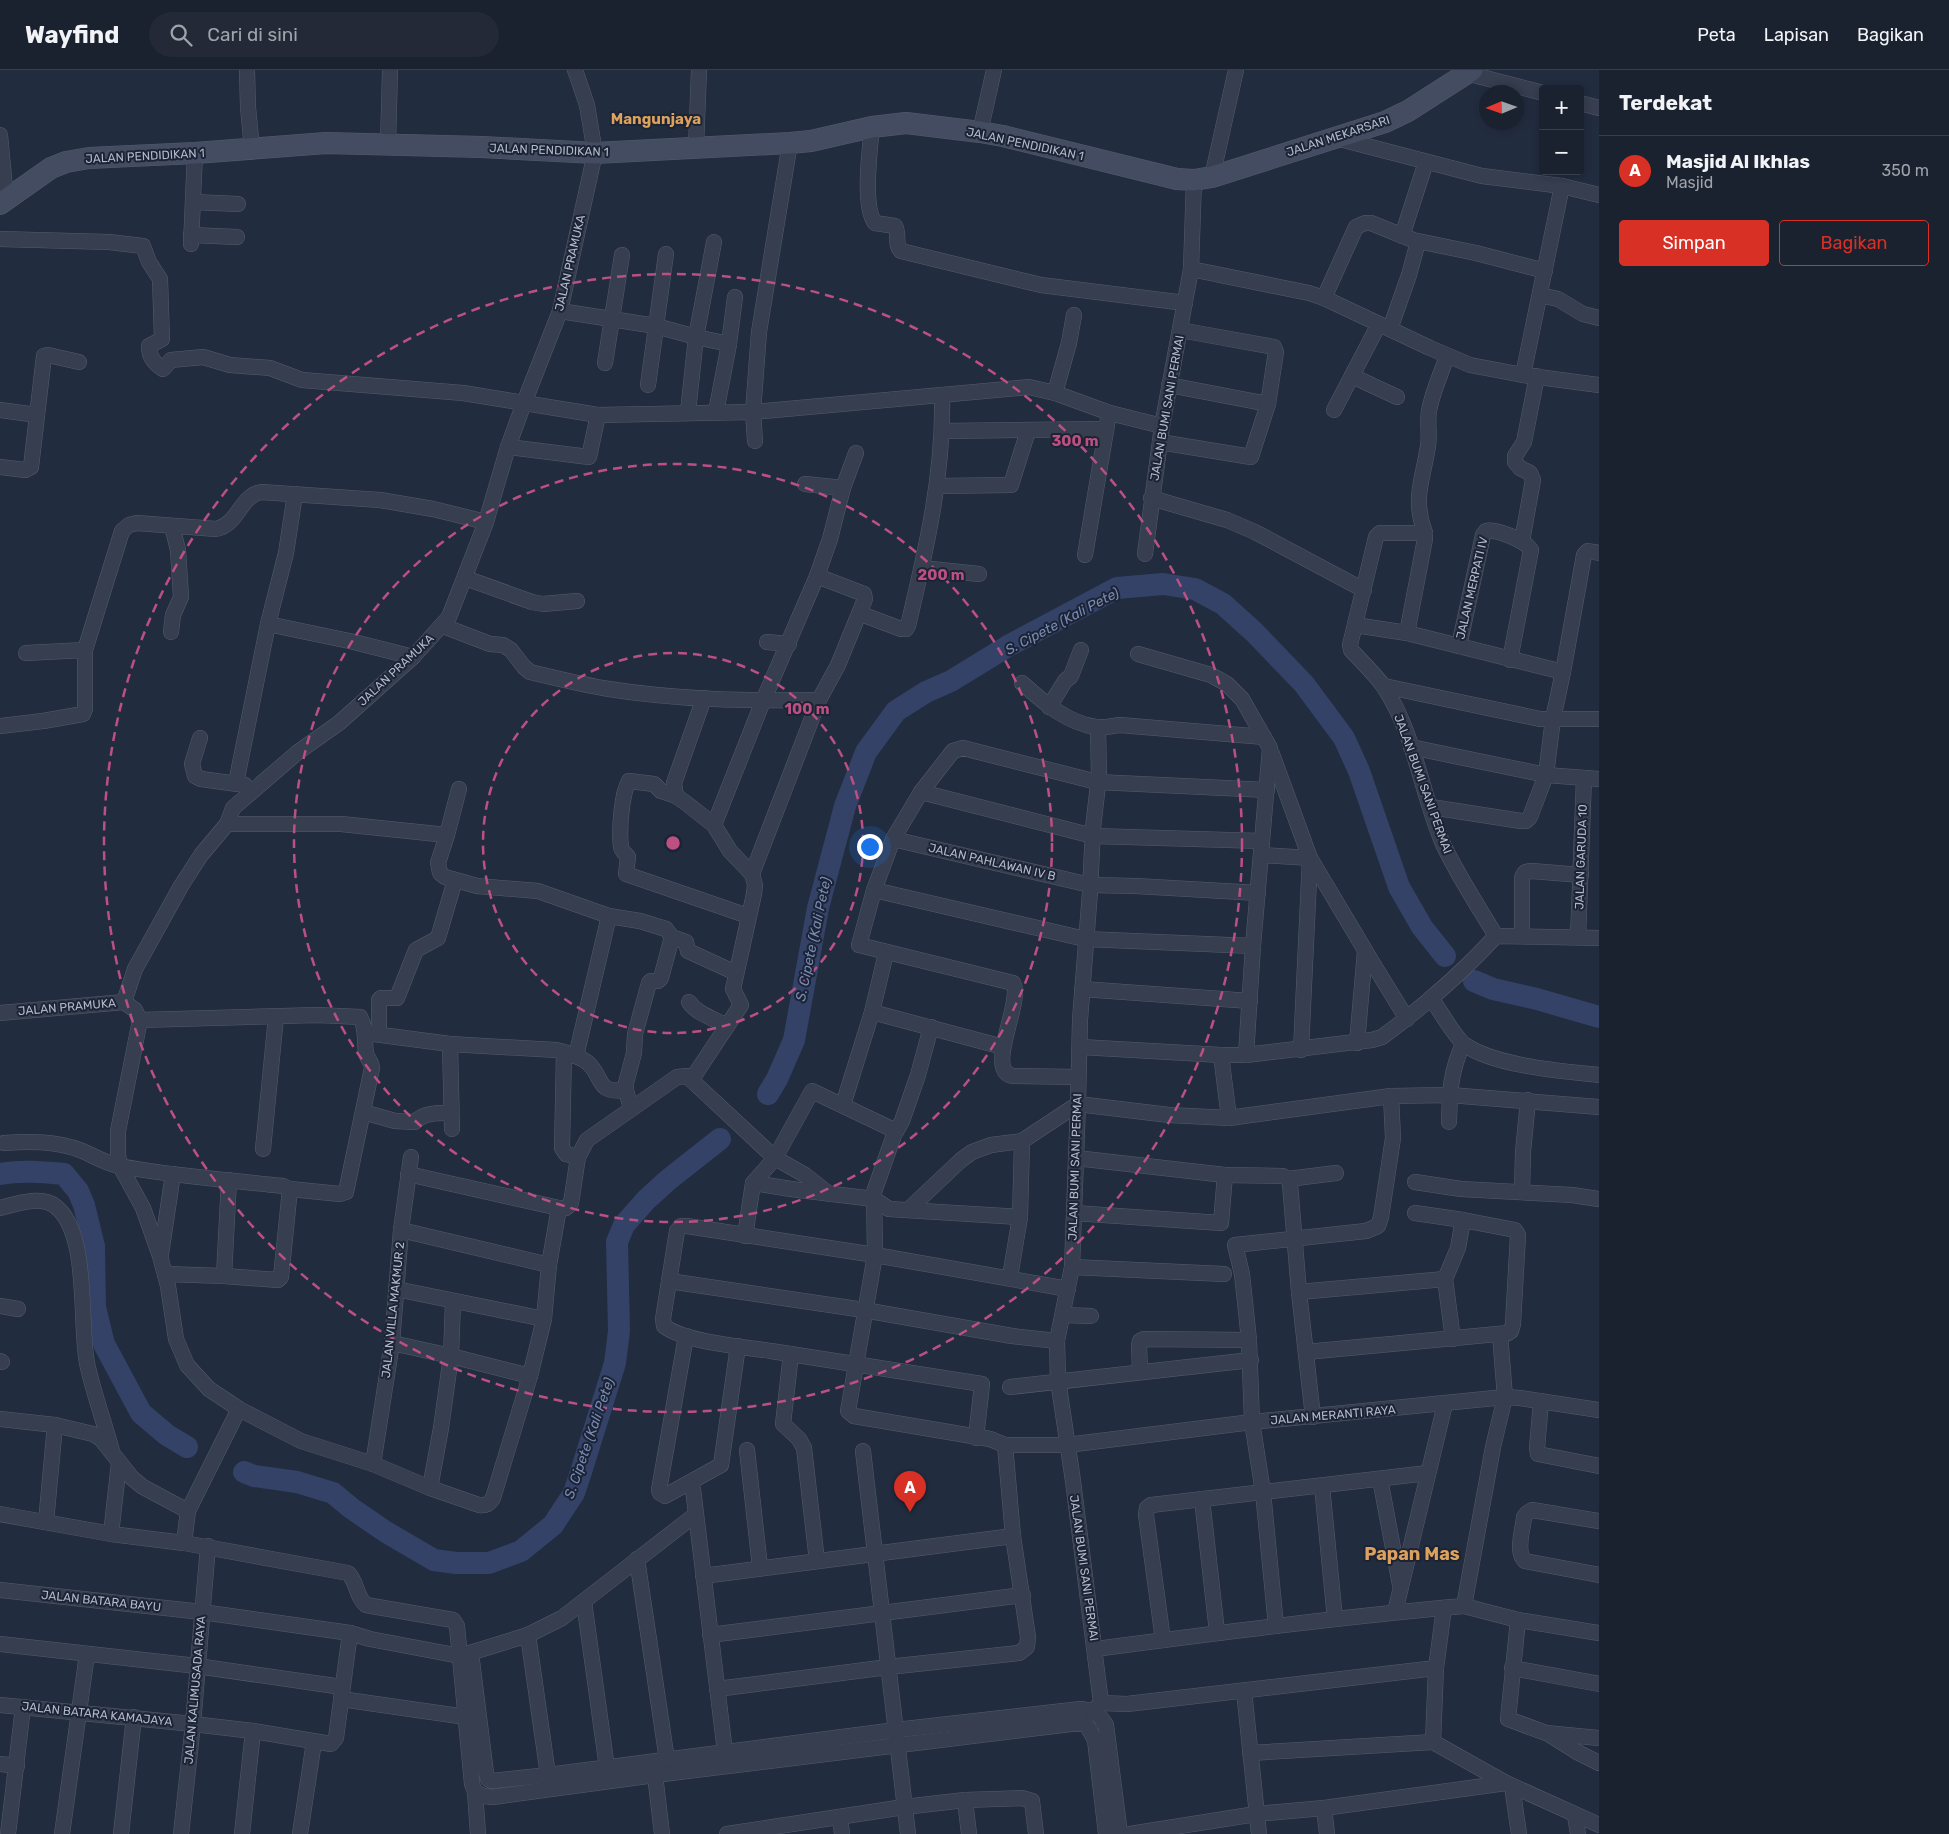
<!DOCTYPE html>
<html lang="id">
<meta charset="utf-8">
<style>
body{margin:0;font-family:Rubik,sans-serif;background:#232937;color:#f1f3f6}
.controls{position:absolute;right:15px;top:15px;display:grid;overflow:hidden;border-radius:5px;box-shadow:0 2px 8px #0003}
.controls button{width:45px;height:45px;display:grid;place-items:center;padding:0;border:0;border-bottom:1px solid #383e4b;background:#1a212f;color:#f1f3f6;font:25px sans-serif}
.compass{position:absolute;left:1479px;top:15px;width:45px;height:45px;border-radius:50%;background:#1a212f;box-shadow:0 2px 8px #0003;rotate:268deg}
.you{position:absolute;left:869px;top:776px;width:18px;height:18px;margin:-12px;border:4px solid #fff;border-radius:50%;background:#1a73e8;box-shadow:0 0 0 8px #1a73e833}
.badge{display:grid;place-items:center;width:32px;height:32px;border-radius:50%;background:#d93025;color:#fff;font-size:16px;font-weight:700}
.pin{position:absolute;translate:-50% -41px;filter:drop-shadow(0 1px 2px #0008)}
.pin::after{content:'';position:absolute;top:26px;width:18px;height:15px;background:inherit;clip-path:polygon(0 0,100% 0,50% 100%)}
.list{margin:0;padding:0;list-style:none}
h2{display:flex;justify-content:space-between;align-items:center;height:65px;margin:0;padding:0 20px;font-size:21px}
h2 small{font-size:16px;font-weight:400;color:#9fa3aa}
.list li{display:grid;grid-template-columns:32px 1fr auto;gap:15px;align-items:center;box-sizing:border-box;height:70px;padding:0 20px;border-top:1px solid #383e4b}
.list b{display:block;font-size:19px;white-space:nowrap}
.list p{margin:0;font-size:16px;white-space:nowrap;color:#9fa3aa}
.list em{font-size:16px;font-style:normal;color:#9fa3aa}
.actions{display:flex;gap:10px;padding:15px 20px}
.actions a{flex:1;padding:11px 0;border:1px solid #d93025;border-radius:5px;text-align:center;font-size:18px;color:#d93025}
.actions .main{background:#d93025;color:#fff}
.icon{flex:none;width:28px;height:28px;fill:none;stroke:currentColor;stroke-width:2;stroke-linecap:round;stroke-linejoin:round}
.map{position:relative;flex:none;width:1599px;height:1764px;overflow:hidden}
header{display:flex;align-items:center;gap:30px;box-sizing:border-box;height:70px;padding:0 25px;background:#1a212f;border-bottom:1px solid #383e4b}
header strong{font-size:24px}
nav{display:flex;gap:28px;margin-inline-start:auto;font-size:18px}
.search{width:350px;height:45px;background:#232937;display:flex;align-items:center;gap:12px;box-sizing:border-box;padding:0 18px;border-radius:28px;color:#9fa3aa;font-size:19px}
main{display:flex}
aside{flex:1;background:#1a212f}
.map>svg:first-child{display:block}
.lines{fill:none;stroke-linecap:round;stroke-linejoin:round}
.river{stroke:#334266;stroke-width:22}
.street-casing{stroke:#545c6d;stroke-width:16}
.secondary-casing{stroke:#545c6d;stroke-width:22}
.street{stroke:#363e4f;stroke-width:15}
.secondary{stroke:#444c62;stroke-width:21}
.ring{fill:none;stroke:#bc5082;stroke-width:2.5;stroke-dasharray:9 6}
.labels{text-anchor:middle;stroke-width:4;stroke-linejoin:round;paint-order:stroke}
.street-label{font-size:12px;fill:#b2b9ca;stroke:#1b2334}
.water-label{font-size:14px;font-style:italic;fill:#788bb4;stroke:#1b2334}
.quarter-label{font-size:15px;font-weight:bold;fill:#dca15c;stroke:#1b2334}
.district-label{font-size:18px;font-weight:bold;fill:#dca15c;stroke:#1b2334}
.centre{fill:#bc5082;stroke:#1b2334;stroke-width:2.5}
.ring-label{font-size:15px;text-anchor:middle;font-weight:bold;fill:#bc5082;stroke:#1b2334;stroke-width:4;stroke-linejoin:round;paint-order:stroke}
</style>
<header>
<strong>Wayfind</strong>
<div class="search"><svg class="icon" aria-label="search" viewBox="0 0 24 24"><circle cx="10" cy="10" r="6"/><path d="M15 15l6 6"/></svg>Cari di sini</div>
<nav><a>Peta</a><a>Lapisan</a><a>Bagikan</a></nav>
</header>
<main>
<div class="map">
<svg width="1599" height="1764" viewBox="0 0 1599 1764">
<rect width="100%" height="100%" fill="#222c3f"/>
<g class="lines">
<!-- river -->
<g class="river">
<polyline points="1474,911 1493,919 1537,929 1599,947"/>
<polyline points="768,1024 777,1009 794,970 818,838 845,736 866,682 896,641 926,622 951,611 1008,576 1117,518 1163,514 1195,519 1223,534 1254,562 1304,614 1344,668 1359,701 1399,817 1422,857 1445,886"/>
<path d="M0,1104C22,1100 42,1102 64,1104L78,1121L84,1135L94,1176L95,1237L104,1274L141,1343L167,1365L187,1377"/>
<polyline points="244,1402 254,1406 297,1412 333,1423 351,1438 386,1462 434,1490 456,1493 489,1493 521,1481 553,1455 574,1423 581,1402 615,1293 619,1261 617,1172 624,1155 646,1130 668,1110 720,1069"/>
</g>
<defs>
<g id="street">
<polyline points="247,0 248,37 252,79"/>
<polyline points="1463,0 1466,3 1543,23"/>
<polyline points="1580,33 1599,38"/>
<path d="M872,57C870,78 862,136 875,153L895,156C900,164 894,174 901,181L1041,215L1185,233"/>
<polyline points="980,62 994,0"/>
<polyline points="0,65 6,129"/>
<polyline points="1336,68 1482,106 1562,116 1599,125"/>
<polyline points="388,74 390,0"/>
<polyline points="696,77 699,0"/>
<polyline points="1212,107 1236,0"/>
<polyline points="193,132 238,134"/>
<polyline points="191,165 237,167"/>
<polyline points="1402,166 1426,92"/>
<path d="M0,169L109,172L143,176L149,192L160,209L162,269L149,276C149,287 154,293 163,299L171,290L203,287L230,295L270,298L302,310L463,323L598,345L753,342L1029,317L1055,323L1110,343L1162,356"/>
<polyline points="714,172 696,267 729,274"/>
<polyline points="191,174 195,83"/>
<polyline points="1191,199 1309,223 1324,228 1430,278 1470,295 1523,305 1599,315"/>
<polyline points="1540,225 1558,229 1583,244 1599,248"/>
<polyline points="1324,228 1356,157 1365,153 1371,153 1413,170 1476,183 1545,201"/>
<polyline points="560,241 656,256 696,267 688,342"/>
<polyline points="1390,259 1409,205 1418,172"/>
<polyline points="605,293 622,185"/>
<polyline points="1523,305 1562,116"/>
<polyline points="1352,306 1397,327"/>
<polyline points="648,315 666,184"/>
<polyline points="1169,315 1268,334"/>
<polyline points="1055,323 1069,273 1074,245"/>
<polyline points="0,340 37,345"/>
<polyline points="1334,340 1379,254"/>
<polyline points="716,342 729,274 735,227"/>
<polyline points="943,361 1106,359"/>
<polyline points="755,371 753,342 759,262 790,73"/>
<polyline points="1160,372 1251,387 1268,334 1276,282 1274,277 1180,260"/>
<polyline points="508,377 589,387 598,345"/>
<polyline points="0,397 25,400 31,397 44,286 48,285 79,292"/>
<polyline points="805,414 843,418"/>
<polyline points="937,416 1011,415 1028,361"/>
<polyline points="1151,428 1227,450 1255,462 1364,520"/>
<path d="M1425,463C1412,427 1423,410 1428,376C1430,364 1427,353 1429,341C1432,323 1441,304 1447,286"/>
<polyline points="1522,471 1533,410 1530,403 1520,398 1515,392 1515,386 1524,372 1537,306"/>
<polyline points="1145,484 1162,356 1191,199 1194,110"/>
<polyline points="1085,485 1108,349"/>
<polyline points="922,498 979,504"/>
<polyline points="465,508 532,532 543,534 577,531"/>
<path d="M861,544L901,559H906L908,556C926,480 944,404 942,325"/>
<polyline points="268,554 354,572 413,587"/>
<polyline points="1355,555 1407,563 1563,602"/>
<path d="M443,556L490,574L503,575L511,580L524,597L530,602C556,608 583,615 609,619C678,630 749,631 819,630"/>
<polyline points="171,562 173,545 181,527 178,480 172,456"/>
<path d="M1407,563L1425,469V463H1380L1376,467L1350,575L1351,580C1362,592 1375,604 1384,617C1415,664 1421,723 1443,774C1458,806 1478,836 1496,866"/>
<polyline points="767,572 789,574"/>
<path d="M1459,576L1483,465L1486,461C1495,458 1527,471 1531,480L1510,590"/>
<polyline points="26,583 85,580"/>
<polyline points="1138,584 1211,605 1227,614 1242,629 1270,678 1253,876 1246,985"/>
<path d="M1022,613C1043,632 1067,653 1096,657C1103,658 1112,656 1120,655L1264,667"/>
<polyline points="1384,616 1540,649 1599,649"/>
<polyline points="1049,637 1065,611 1071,606 1081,580"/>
<path d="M0,656L43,651L83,644L85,639V580L122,461L129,455L137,453L216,459C238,455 240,426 261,422L380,430L433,439L486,452"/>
<polyline points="1098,657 1099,706 1093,758 1090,822 1080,950 1078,1034 1072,1197 1057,1271 1058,1310 1073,1411 1101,1633"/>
<polyline points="200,668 192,694 195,706 201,709 245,715"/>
<polyline points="1411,677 1546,705 1599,709"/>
<polyline points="1272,684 1310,788 1375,897 1407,949"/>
<polyline points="236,713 268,554 286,483 295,424"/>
<polyline points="921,722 1093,766 1262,771"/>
<polyline points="676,726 674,713 704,628"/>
<polyline points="1431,737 1521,751 1526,751 1530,747 1546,705 1553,649 1563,602 1584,485 1588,481 1599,483"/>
<polyline points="227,754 341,754 447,765 438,793 440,803 445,807 477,816 538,821 609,846"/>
<polyline points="714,755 763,631 817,506 830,469 843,418 856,383"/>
<polyline points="447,765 459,719"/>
<polyline points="893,769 1090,815 1136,816 1258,823"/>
<polyline points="1261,785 1310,788 1301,980"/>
<polyline points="752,804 819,630 838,595 865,529 864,524 817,506"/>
<polyline points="874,820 1085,869 1253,876"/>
<path d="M1522,866V808C1524,802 1526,801 1532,801L1581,805"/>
<polyline points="1578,867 1584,708"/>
<polyline points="1082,919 1250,931"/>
<path d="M1431,928C1439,939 1456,969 1465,975C1496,996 1561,1001 1599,1005"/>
<path d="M124,932L135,940L140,950L118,1061V1085L120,1096L143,1138L160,1186L168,1216L176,1269L187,1295L209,1319L239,1339L301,1371L373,1394L430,1418L479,1435C486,1436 489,1434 493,1428L530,1306L544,1249L549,1195L559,1138"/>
<path d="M689,932C697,944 715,949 727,956"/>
<polyline points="872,942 1003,977"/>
<polyline points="0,943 124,932 135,899 181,816 201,785 227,754 233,738 298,682 339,653 413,587 449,547 486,452 508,377 524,333 560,241 595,83 587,35 575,0"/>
<path d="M140,950L318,945L360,947C367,959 364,970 366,983C367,989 372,992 372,998L346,1122L340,1124L290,1119"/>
<polyline points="931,957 918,1005 902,1051 894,1065 874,1122 875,1185 848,1341 854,1346 990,1369 1005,1375"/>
<polyline points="366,963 450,974 556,980 564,982 562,1078 566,1084 578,1087"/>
<polyline points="379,964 379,930 381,928 397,928 416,880 438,868 455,810"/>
<polyline points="1357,973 1365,881"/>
<polyline points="450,974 452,1059"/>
<path d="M1081,977L1221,985H1246L1372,970L1382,967C1423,937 1461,904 1496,866L1599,868"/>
<path d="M566,983C574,985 582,988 588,993C604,1007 595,1024 626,1020"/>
<polyline points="1221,985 1229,1048"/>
<polyline points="576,986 609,846 640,851 666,859 672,867 686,872 688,881 736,903"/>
<path d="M1078,1007L1013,1006C984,1001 1024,931 1013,913L859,875L874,820L893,769L921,722L953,681L963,678L1097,712L1267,720"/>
<path d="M692,1009L741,935L733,919L754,824L755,815L752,804L730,781L714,755L686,733L676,726L661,721L654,714L629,711C621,725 619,762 621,777C622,782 626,784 628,787L626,804L748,846"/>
<polyline points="843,1035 872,942 886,883"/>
<polyline points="631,1039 626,1020 626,1013 634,983 635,964 649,913 651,911 658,911 661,908 672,867"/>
<path d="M363,1042L395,1051L415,1052C424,1042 439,1043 451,1043"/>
<path d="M1449,1052C1450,1021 1450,1003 1463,974"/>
<path d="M4,1073C30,1071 55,1071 80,1080C93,1085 104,1093 119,1096C173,1106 228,1110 283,1116L290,1119L281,1207L278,1210L224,1206L165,1204"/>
<polyline points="263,1079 276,947"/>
<polyline points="1076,1088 1225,1105 1283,1106 1288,1109 1290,1114 1299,1222 1313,1347"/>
<polyline points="408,1104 559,1138 566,1138 571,1133 578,1087 587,1070 677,1007 687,1006 775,1088 805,1105 829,1124"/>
<polyline points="1288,1109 1336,1103"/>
<polyline points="1415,1112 1461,1119 1572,1125 1599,1129"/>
<polyline points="753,1113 791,1119 874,1129 889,1139 1020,1147"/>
<polyline points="1522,1122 1523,1082 1528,1030"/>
<path d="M0,1138C16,1134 41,1125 55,1136C90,1162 79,1252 87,1293C93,1322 104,1351 112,1381"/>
<polyline points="908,1140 961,1090 972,1082 991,1075 1022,1071 1078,1034 1169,1045 1229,1048 1391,1026 1450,1025 1599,1037"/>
<polyline points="1074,1143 1221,1153 1225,1105"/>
<polyline points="1415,1143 1463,1150"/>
<polyline points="401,1160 549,1195"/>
<polyline points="745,1166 753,1113 775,1088 812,1021 896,1061"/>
<polyline points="161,1184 173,1104"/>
<polyline points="1072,1197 1224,1204"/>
<polyline points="224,1206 229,1110"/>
<polyline points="1010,1207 1020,1147 1022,1071"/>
<polyline points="1445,1209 1453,1269"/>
<polyline points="669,1211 864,1240 1012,1266 1057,1271"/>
<polyline points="396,1219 544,1249"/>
<polyline points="1299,1222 1445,1209 1458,1178 1463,1150 1515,1160 1518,1165 1513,1254 1511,1261 1508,1263 1306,1282"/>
<polyline points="0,1236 18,1239"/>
<polyline points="1063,1245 1091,1246"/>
<polyline points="686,1266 659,1420 660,1423 665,1426 721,1395 738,1276"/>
<polyline points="392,1273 451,1286 530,1306"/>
<polyline points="791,1284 783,1354 799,1369 804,1378 817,1491"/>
<polyline points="0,1291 2,1292"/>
<polyline points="1140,1302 1139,1275 1140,1271 1144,1269 1249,1270"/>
<polyline points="1010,1317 1251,1290"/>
<polyline points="1541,1331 1537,1378 1538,1384 1599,1396"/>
<path d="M239,1339L188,1441L184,1473L348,1503C357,1511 356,1527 366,1535L453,1550L457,1556L472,1714L475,1722L483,1726L493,1727L655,1705L1071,1654H1086L1095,1670L1106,1764"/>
<polyline points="0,1349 55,1355 93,1364 101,1369 132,1408 143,1417 188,1441"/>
<path d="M976,1368L982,1314C912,1303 841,1292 771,1281C745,1277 684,1272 664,1256L663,1249L677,1161L681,1156H687L875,1185L1068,1219"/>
<polyline points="747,1380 760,1497"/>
<polyline points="863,1381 908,1764"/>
<polyline points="373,1394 392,1273 401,1160 411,1087"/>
<polyline points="1380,1409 1400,1515"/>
<polyline points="1322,1416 1335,1549"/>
<polyline points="430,1418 441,1358 451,1286 453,1231"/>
<polyline points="693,1419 725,1682"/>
<polyline points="1202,1429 1217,1562"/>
<polyline points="0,1444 111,1464 184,1473"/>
<path d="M1599,1451L1532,1440L1527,1443L1524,1447C1523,1460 1515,1482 1525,1491L1599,1505"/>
<polyline points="46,1452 55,1355"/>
<polyline points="111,1464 119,1393"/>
<polyline points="637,1489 667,1690"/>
<polyline points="703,1506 1013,1466"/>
<polyline points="0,1520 202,1542 350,1563 370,1569 460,1586 528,1565 562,1548 695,1445"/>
<polyline points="584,1532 607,1698"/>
<polyline points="1464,1536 1518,1550 1599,1563"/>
<polyline points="1444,1538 1436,1598 1433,1672 1506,1713"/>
<polyline points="1395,1542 1445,1334"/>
<polyline points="1518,1550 1508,1649 1546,1663 1599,1668"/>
<polyline points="1276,1556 1263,1422 1252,1352 1249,1270 1242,1204 1235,1175 1366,1161 1378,1156 1381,1147 1393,1068 1391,1026"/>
<polyline points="528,1565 548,1705"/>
<polyline points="710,1565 1023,1525"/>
<polyline points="1163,1570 1146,1445 1147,1438 1151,1435 1428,1403"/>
<polyline points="0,1574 197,1596 342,1617"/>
<path d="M1095,1579C1218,1563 1340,1547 1464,1536L1493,1377L1505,1327L1500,1264"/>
<path d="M471,1583L486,1703L488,1709L492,1711L548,1705L896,1660L1081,1639C1094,1641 1099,1643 1106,1655L1120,1764"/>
<polyline points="1512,1598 1599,1614"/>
<polyline points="717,1619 888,1597 1019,1583 1027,1577 1028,1567 1013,1466 1005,1375 1067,1375 1252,1352 1505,1327 1520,1328 1599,1340"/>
<polyline points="1244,1621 1259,1764"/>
<polyline points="341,1629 466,1647"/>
<polyline points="0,1635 193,1654 253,1661 331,1674 336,1668 350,1563"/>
<polyline points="1094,1640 1101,1633 1127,1634 1436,1598"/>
<polyline points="1550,1665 1577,1682 1599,1693"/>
<polyline points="1250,1683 1433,1672"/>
<polyline points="0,1694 17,1696"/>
<polyline points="655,1705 662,1764"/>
<polyline points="1512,1716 1519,1764"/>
<polyline points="475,1722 478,1764"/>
<polyline points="965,1730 969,1764"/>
<polyline points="1324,1738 1327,1764"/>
<polyline points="1575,1745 1578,1764"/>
<polyline points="840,1747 842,1764"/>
<polyline points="8,1764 23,1637"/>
<polyline points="62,1764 87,1584"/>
<polyline points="121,1764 134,1647"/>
<polyline points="181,1764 193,1654 208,1476"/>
<polyline points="242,1764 253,1661"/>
<polyline points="300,1764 314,1672"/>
<polyline points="727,1764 904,1737 965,1730 1022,1728 1032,1731 1036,1764"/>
<polyline points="1130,1764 1256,1744 1324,1738 1506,1713 1599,1755"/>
</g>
<polyline id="secondary" points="0,134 51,98 66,92 89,88 195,83 326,73 482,77 595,83 790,73 811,71 872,57 906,53 980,62 1003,66 1177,109 1194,110 1212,107 1385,52 1408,41 1472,0"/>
</defs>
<!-- street casing -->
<use href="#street" class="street-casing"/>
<!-- secondary casing -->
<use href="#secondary" class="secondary-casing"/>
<!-- street -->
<use href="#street" class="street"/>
<!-- secondary -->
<use href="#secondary" class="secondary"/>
</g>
<!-- distance rings -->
<g class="ring">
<circle cx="673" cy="773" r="190"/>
<circle cx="673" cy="773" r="379"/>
<circle cx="673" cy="773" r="569"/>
</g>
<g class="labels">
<!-- street labels -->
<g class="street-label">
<text transform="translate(1338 66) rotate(-18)" y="4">JALAN MEKARSARI</text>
<text transform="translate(1025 74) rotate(12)" y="4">JALAN PENDIDIKAN 1</text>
<text transform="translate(549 80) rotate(2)" y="4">JALAN PENDIDIKAN 1</text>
<text transform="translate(145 86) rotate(-3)" y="4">JALAN PENDIDIKAN 1</text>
<text transform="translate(570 193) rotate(-77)" y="4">JALAN PRAMUKA</text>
<text transform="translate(1167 338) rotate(-80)" y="4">JALAN BUMI SANI PERMAI</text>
<text transform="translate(1472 518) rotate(-77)" y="4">JALAN MERPATI IV</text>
<text transform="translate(396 600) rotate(-43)" y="4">JALAN PRAMUKA</text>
<text transform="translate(1423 714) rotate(70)" y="4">JALAN BUMI SANI PERMAI</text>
<text transform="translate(1581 787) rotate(-88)" y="4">JALAN GARUDA 10</text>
<text transform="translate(992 792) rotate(13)" y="4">JALAN PAHLAWAN IV B</text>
<text transform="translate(67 937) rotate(-5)" y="4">JALAN PRAMUKA</text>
<text transform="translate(1075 1097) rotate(-88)" y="4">JALAN BUMI SANI PERMAI</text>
<text transform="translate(393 1240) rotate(-84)" y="4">JALAN VILLA MAKMUR 2</text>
<text transform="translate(1333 1345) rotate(-5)" y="4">JALAN MERANTI RAYA</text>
<text transform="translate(1084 1498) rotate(82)" y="4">JALAN BUMI SANI PERMAI</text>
<text transform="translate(101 1531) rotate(6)" y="4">JALAN BATARA BAYU</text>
<text transform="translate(195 1620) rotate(-85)" y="4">JALAN KALIMUSADA RAYA</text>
<text transform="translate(97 1644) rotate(6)" y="4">JALAN BATARA KAMAJAYA</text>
</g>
<!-- water labels -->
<g class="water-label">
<text transform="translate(1062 551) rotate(-28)" y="5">S. Cipete (Kali Pete)</text>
<text transform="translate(813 869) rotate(-78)" y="5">S. Cipete (Kali Pete)</text>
<text transform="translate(589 1368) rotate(-71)" y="5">S. Cipete (Kali Pete)</text>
</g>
<!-- quarter labels -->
<g class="quarter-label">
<text x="656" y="54">Mangunjaya</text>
</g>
<!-- district labels -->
<g class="district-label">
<text x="1412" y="1490">Papan Mas</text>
</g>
</g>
<circle cx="673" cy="773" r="8" class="centre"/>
<g class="ring-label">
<text x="1075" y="376">300 m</text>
<text x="941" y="510">200 m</text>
<text x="807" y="644">100 m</text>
</g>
</svg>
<div class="controls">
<button>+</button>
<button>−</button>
</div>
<svg class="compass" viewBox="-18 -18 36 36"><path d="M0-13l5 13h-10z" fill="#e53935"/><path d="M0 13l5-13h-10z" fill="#9fa3aa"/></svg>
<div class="you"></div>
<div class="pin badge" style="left:910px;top:1442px">A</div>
</div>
<aside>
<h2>Terdekat<small></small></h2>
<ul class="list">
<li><span class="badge">A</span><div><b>Masjid Al Ikhlas</b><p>Masjid</p></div><em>350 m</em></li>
</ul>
<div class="actions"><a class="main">Simpan</a><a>Bagikan</a></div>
</aside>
</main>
